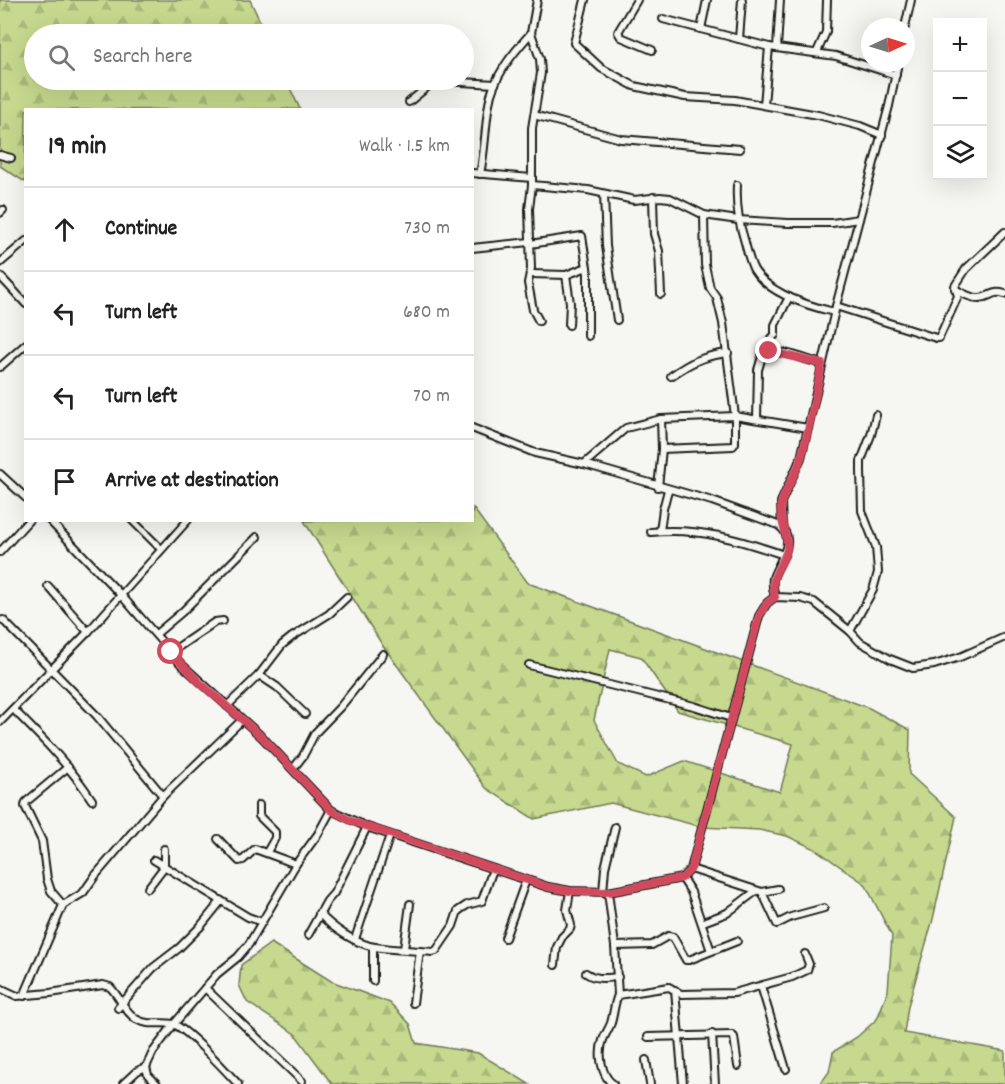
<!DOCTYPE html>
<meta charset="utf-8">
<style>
body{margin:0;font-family:Dekko,sans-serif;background:#f2f2f2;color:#222}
.controls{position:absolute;right:18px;top:18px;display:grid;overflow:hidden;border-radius:0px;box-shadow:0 6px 24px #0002}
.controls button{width:54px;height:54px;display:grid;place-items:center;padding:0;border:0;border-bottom:2px solid #e0e0e0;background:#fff;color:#222;font:30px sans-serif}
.compass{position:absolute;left:861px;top:18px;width:54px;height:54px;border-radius:50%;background:#fff;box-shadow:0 6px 24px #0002;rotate:86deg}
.stop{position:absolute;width:18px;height:18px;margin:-14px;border:4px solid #d1495b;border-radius:50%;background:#fff}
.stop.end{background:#d1495b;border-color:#fff;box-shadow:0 2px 6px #0008}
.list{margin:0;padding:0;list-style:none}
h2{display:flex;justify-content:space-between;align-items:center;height:78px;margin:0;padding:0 24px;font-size:26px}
h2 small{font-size:20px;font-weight:400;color:#767676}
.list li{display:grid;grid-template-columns:39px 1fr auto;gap:18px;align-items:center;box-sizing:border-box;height:84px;padding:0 24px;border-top:2px solid #e0e0e0}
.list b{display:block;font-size:22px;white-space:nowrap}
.list em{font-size:20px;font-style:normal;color:#767676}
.icon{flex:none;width:33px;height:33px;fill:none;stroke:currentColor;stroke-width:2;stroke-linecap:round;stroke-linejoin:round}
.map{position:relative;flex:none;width:1005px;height:1084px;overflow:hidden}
.search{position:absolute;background:#fff;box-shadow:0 6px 24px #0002;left:24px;top:24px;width:450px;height:66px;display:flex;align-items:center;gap:15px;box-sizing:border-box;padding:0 21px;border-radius:33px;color:#767676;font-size:22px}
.panel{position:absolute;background:#fff;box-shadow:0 6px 24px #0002;left:24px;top:108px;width:450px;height:414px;border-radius:0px}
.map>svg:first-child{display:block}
.forest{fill:url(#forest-firs);stroke:#717a55;stroke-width:1.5;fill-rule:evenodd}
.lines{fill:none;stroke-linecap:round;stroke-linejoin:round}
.minor-casing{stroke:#1c1c1c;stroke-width:10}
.minor{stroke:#f6f6f2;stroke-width:6}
.route{stroke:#d1495b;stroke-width:8}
</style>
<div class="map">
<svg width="1005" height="1084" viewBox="0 0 1005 1084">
<defs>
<pattern id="forest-firs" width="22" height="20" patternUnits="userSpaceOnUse" patternTransform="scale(1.5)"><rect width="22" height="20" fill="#c6d98e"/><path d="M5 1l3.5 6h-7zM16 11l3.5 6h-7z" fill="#aaba7a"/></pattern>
</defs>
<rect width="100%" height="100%" fill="#f6f6f2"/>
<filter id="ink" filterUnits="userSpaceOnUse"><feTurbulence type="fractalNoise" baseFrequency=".0167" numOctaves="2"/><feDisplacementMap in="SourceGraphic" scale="12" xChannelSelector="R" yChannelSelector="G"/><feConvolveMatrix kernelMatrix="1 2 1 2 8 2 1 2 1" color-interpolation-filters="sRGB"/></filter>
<g filter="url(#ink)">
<!-- forest -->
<g class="forest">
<polygon points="0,0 250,0 266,34 34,34 34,80 286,80 300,109 26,110 25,182 0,166"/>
<path d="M473,508L528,583L869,708L910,730L909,774L956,817L933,919L908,1006L904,1033L1005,1051V1084H820L829,1072L833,1052L857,1037L877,1019L888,991L892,936L865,884L815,849L787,836L759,830L702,827L611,803L534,819L486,788L383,646L304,521L472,520ZM610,649L641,657L678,711L793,744L780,792L684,761L646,777L618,764L594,720Z"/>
<polygon points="271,943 331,981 390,1003 410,1024 416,1043 478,1053 529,1084 332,1084 295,1034 247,1002 239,985 241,965"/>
</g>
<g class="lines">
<defs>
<g id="minor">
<polyline points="537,0 531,33 540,59 541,73 532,128 532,185 529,209 531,268 528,283 533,310 539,321"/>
<polyline points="585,0 574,43 601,68 634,86 685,97 735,100 818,115 860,126 882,135"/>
<polyline points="637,0 618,32 621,37 652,50"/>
<polyline points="663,19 769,47 836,56 896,75"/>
<polyline points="905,27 911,0"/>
<polyline points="701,29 707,0"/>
<polyline points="739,39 742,0"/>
<polyline points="777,48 780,0"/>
<polyline points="817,52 826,32 827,0"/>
<polyline points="409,102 431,84 445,81 495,84"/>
<polyline points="764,105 769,47"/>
<polyline points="534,115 621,139 740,149"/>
<polyline points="0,155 11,158"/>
<polyline points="472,173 532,178"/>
<path d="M480,174C485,151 485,127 489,104C493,77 513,53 531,33"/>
<polyline points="532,185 588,190 634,200 660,197 670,198 704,215 738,220 788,223 832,223 859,219"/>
<path d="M737,185C736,204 738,220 744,239C747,249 749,261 754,270C769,294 809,306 834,312"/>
<polyline points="604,194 606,246 617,320"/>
<polyline points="653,197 654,234 659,251 661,294"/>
<polyline points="0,213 3,210"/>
<polyline points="530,244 582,236 588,274 588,336"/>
<polyline points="472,248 530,242"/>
<polyline points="0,263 26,241"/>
<polyline points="531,274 566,275 587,267"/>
<polyline points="566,275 570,303 569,325"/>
<polyline points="0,276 26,304"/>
<path d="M955,289C962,293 972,299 980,298C992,297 991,290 1005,294"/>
<polyline points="836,306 936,338 939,338 958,296 955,286 966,269 1005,232"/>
<polyline points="769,351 771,339 775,335 775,325 789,297"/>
<polyline points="0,367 26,344"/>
<path d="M671,376C691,362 703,356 728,353"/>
<path d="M757,419L758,370L763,353C777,347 807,360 822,364"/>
<path d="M472,428L535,453L584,464L712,501L778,525C799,539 778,562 773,578C772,584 773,590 775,597"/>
<polyline points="662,449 733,446 735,443 735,416 723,323 717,298 710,288 705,265 704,215"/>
<polyline points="584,464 626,428 661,419 735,416 808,428"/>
<polyline points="0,474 26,498"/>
<polyline points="658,487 662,449 661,419"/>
<polyline points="49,520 121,595 181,664 262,737 331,810 367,827 548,887 570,891 608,892 682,878 691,869 759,616 767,603 775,597 800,598 814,602 850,631 860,642 890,659 913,668 934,665 960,657 1005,637"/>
<polyline points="132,520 161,549"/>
<polyline points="782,528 781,502 801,458 836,306 889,106 898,63"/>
<polyline points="660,531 663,509 668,490"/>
<path d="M651,532C699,527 740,540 784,555"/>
<polyline points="0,552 29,520"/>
<polyline points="48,586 88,632"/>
<polyline points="3,620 97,716 163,796"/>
<polyline points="850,631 873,590 878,572 876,547 862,511 861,471 861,461 871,435 876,415"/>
<polyline points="156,634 182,612 257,537"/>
<polyline points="171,652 215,622 223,621"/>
<polyline points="529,665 694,706 731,718"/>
<polyline points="259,675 277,687 305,714"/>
<polyline points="227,706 259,675 282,645 292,637 329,614 347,597"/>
<path d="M13,709C42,738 70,766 92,800"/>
<polyline points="0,722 88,632 188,520"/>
<polyline points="293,769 303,756 315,733 341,706 383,654"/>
<polyline points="259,805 259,816 275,832 275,838 267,852"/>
<polyline points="218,839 239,861 243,860 255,849 296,864"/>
<polyline points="154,860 248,917 262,922"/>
<polyline points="691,869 762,892 777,924 791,917 824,908"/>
<polyline points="682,878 691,892 711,951"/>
<polyline points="148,888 164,867 164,849"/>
<polyline points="603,892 605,868 615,827"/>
<polyline points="608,892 615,946 618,995 669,987 681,994 734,993 792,977 807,970 809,964 805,954"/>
<polyline points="762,892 778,889"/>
<polyline points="63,905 51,891 47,879 42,841 25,806 26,802 68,767"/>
<path d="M319,913C332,928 356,944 375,947C394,950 413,950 432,952L436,951L453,926L458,911L467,905L482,901L493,869"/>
<polyline points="703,922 727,913 756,891"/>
<polyline points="308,935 327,901 334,893 367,827"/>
<polyline points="505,938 526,880"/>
<polyline points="355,939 390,835"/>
<polyline points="615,946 652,945 668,936 673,937 686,960 689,960 737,941"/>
<polyline points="373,947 373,981"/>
<polyline points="404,949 410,904"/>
<polyline points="555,965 557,947 562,937 570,929 571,925 567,910 570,891"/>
<path d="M586,973C596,980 606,978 618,977"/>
<polyline points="761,986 786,1069"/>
<path d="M0,988L17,996L50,993L103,985L110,987C120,997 124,1011 136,1019C149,1027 160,1021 173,1024C186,1028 227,1072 238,1084"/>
<polyline points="205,988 302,1081"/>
<polyline points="675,990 683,1084"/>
<polyline points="24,996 63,905 83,893 95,876 163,796 242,720"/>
<polyline points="413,1003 420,951"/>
<polyline points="118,1008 153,968 179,948 200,927 221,901"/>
<polyline points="712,1034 715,1084"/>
<polyline points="648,1037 732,1035 734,1037 738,1066"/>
<polyline points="646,1060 650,1084"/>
<polyline points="146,1067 148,1075 157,1084"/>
<polyline points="123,1084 137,1071 146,1067 153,1052 174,1024 217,974 238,957 249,944 296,864 318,834 331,810"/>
<path d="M613,1084C601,1076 598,1053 603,1040C605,1034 609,1029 611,1023C614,1013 614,1004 618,995"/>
</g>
</defs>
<!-- minor casing -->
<use href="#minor" class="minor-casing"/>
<!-- minor -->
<use href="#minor" class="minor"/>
</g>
</g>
<g class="lines" filter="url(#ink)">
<!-- route -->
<path class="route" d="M171,652L199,682L262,737L331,810L351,821L548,887L570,891L608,892L682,878L691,869L759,616L767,603L775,597C769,574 781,569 787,550C790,539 778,519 781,504C784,491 797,473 801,458C810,428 815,395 822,364L769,351"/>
</g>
</svg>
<div class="controls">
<button>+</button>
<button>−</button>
<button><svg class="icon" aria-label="layers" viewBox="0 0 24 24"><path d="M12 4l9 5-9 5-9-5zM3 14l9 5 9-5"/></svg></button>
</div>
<svg class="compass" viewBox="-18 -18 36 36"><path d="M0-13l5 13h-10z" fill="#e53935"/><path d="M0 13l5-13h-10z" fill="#767676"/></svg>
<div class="stop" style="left:171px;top:652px"></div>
<div class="stop end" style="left:769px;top:351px"></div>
<div class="search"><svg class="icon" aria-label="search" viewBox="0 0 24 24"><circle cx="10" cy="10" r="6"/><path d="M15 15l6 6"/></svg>Search here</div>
<section class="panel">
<h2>19 min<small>Walk · 1.5 km</small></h2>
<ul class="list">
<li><svg class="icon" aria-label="ahead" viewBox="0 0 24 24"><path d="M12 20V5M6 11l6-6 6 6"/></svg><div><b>Continue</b></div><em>730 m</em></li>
<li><svg class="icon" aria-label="left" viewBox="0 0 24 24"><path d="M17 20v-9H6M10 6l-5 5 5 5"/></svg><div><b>Turn left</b></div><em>680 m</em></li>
<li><svg class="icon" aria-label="left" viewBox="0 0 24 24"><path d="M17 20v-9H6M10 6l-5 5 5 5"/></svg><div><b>Turn left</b></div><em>70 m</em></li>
<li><svg class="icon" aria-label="arrive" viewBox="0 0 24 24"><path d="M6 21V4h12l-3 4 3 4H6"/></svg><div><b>Arrive at destination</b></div></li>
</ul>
</section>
</div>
